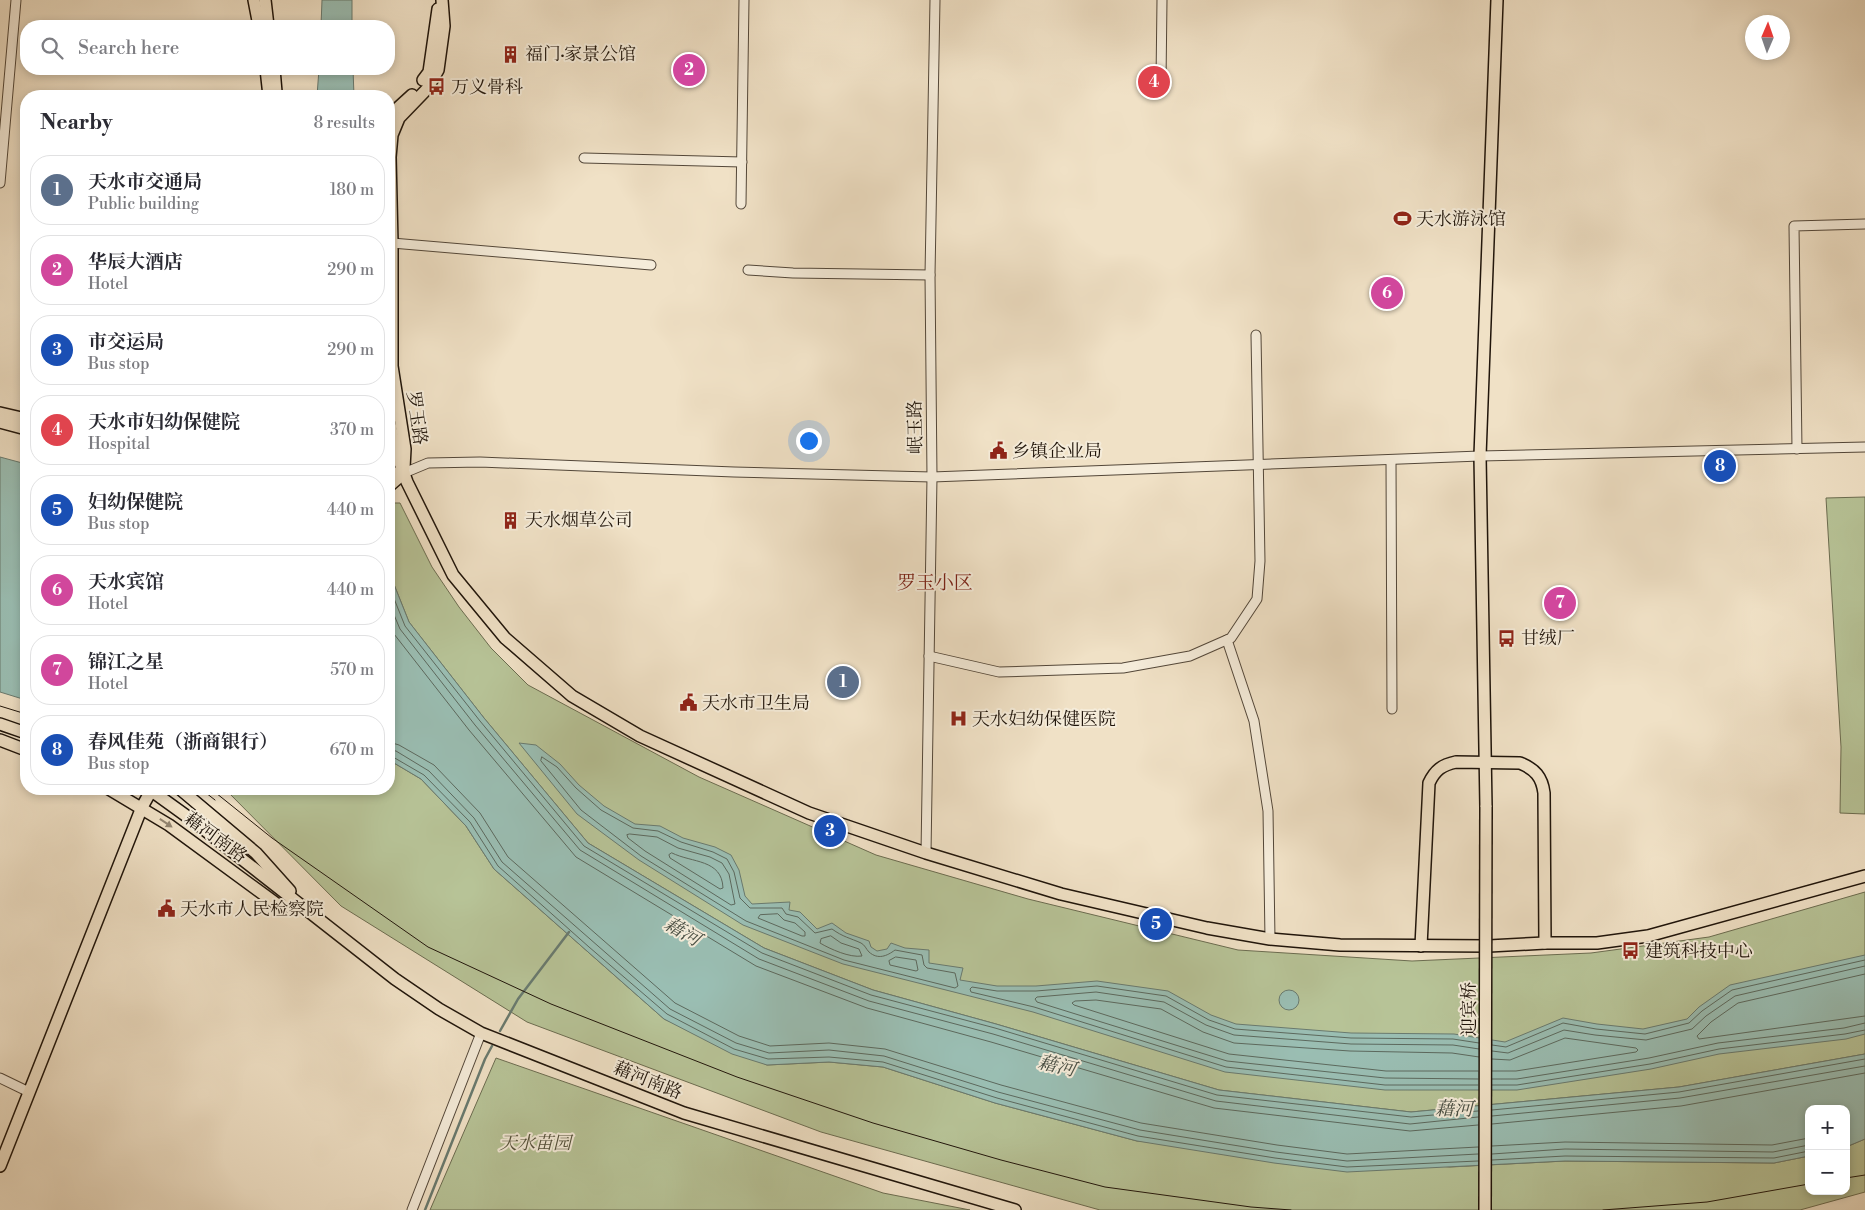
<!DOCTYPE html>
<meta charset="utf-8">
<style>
body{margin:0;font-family:"Libre Bodoni","Noto Serif SC",serif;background:#f7f7f7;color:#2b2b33}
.controls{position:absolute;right:15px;bottom:15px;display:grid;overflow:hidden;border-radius:10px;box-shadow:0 2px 8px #0003}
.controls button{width:45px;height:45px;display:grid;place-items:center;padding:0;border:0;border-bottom:1px solid #e1e1e2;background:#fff;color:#2b2b33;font:25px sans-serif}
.compass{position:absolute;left:1745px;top:15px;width:45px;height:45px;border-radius:50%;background:#fff;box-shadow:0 2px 8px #0003;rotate:2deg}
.you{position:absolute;left:808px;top:440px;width:18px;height:18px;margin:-12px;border:4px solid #fff;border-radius:50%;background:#1a73e8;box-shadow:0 0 0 8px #1a73e833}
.badge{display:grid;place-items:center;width:32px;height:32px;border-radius:50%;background:#2563eb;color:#fff;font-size:16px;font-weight:700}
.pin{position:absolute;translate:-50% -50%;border:2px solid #fff;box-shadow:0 1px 5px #0006}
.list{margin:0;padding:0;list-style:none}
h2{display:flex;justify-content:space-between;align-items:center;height:65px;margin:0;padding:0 20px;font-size:21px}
h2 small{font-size:16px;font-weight:400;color:#7c7c81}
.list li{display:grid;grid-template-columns:32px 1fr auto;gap:15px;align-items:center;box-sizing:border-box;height:70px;margin:0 10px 10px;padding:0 10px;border:1px solid #e1e1e2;border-radius:20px}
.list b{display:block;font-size:19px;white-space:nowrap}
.list p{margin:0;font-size:16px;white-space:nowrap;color:#7c7c81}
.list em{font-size:16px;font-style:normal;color:#7c7c81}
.icon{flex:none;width:28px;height:28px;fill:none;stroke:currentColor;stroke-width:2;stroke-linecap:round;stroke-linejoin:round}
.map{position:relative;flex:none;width:1865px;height:1210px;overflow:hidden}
.search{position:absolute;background:#fff;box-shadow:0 2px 8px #0003;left:20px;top:20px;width:375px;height:55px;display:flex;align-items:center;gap:12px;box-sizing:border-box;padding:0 18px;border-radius:20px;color:#7c7c81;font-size:19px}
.panel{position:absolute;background:#fff;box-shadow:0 2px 8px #0003;left:20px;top:90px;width:375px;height:705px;border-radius:20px}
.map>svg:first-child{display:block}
.green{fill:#b7c397;stroke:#6b6c50}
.water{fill:#9abeb3;stroke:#697a6f}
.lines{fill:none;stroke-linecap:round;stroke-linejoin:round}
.shore{stroke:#5c695e;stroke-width:1}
.stream{stroke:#697a6f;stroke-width:2.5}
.minor-casing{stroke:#534739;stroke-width:11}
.major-casing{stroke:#1f140a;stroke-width:14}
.minor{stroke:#f5ecda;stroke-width:9}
.major{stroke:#f0e1c6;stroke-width:11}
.tram{stroke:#1f140a;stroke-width:1}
.major-bridge-casing{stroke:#1f140a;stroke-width:14;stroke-linecap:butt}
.major-bridge{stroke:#f0e1c6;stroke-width:11}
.oneway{fill:#928571}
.labels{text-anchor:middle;stroke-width:4;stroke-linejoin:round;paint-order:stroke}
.poi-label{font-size:18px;fill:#1f140a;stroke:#f5ecda;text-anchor:start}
.street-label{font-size:18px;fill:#1f140a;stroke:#f5ecda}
.park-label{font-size:18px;font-style:italic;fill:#54513b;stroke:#f5ecda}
.neighbourhood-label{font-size:19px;fill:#7a1f14;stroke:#f5ecda}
.water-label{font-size:19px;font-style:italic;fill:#4a5045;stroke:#f5ecda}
</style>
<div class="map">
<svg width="1865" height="1210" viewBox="0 0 1865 1210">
<rect width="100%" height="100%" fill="#f0e1c6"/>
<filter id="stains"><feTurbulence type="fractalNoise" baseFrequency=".004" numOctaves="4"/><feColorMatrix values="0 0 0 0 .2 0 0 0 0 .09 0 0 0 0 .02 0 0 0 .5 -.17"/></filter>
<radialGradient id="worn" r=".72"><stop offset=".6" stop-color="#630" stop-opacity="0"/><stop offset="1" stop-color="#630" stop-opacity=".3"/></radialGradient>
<!-- green -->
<g class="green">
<polygon points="1865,497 1865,814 1840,813 1841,747 1826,498"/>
<polygon points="389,503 400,503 432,567 459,607 491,648 528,685 699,777 876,855 1028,899 1238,950 1412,961 1591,953 1709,937 1865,892 1865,1054 1679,1087 1411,1112 1219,1090 996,1024 873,990 764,948 588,843 484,718 409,622 389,572"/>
<polygon points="389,760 421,779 466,826 494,869 664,1019 767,1065 829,1062 883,1067 995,1103 1137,1141 1450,1167 1565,1161 1774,1163 1809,1156 1809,1191 1846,1191 1846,1147 1865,1139 1865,1192 1800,1210 1100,1210 821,1132 527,1022 341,906 225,789 389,789"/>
<polygon points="496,1058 883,1193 970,1210 430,1210"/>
</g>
<!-- water -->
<g class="water">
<polygon points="322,0 352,0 352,26 321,26"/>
<polygon points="319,69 353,69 354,96 317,96"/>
<polygon points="0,457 26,464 26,700 0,692"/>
<polygon points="389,572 409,622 484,718 588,843 764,948 873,990 996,1024 1219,1090 1411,1112 1679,1087 1865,1054 1865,1139 1846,1147 1846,1109 1809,1109 1809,1156 1774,1163 1565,1161 1347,1172 1274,1163 1137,1141 995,1103 883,1067 829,1062 767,1065 732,1054 664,1019 494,869 466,826 421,779 389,760"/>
<polygon points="519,743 536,745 541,749 560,764 579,785 604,806 635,824 660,826 683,838 715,847 731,855 739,870 745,896 752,904 790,902 789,910 800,912 817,929 832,923 846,933 869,941 871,947 877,951 887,949 891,943 905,948 929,950 929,963 963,968 960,980 997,986 1036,986 1097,981 1168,991 1211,1015 1236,1024 1351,1033 1454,1034 1505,1042 1563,1018 1597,1024 1643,1029 1687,1019 1699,1007 1730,985 1865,955 1865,1034 1846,1039 1719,1054 1651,1069 1517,1090 1385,1090 1225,1072 1033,1012 843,964 743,925 639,860 577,814"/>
<circle cx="1289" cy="1000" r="10"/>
</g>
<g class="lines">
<!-- shore -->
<g class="shore">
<polyline points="389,586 405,626 480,721 584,846 762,953 871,995 995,1028 1217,1095 1411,1117 1478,1111"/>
<polyline points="389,603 400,629 475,725 580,850 759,959 869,1001 993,1034 1216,1101 1410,1124 1478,1117"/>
<polyline points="389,623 394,634 469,730 576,857 756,966 867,1008 991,1042 1214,1108 1410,1131 1478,1125"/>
<polyline points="389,742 399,745 434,765 480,813 508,857 675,1003 739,1036 770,1046 829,1043 885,1049 1001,1085 1141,1123 1277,1145 1347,1154 1478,1147"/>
<polyline points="389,750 396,751 429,771 474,818 502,862 670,1009 736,1043 769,1053 829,1050 884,1056 998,1092 1140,1130 1276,1152 1347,1161 1478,1154"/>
<polyline points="389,756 393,757 424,775 470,822 498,866 589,947 667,1014 734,1049 768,1059 829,1057 883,1062 997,1098 1138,1136 1275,1158 1347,1167 1478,1161"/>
<path d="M542,757L557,767L576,788L601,810L633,828L658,831L681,842L713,852L727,859L734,872L740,898L750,908H782L786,914L798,917L815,933L832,929C843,937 850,938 861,943C865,945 866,949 869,952C878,960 887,956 895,950L922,955L924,965L927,968L955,973L958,986L955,988L844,960L746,921L641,856L581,810L541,761Z"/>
<polygon points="630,834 657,837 678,848 710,857 722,863 729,874 735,904 731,905 645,851 628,838 627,835"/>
<path d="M672,853C692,863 722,859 723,888L720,889L670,858L669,855Z"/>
<polygon points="778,914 784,920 795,923 805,932 805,936 802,936 758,918 760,915"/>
<path d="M831,936L841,943L859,949L862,956C850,958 830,949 820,943L821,939Z"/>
<polygon points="896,957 916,960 918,970 916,971 890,965 889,961"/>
<polyline points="1865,974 1738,1003 1711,1022 1697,1036 1699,1039 1865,1016"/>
<polyline points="1492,1045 1506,1047 1563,1023 1596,1029 1645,1034 1689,1023 1702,1011 1732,990 1865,960"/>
<polyline points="1492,1051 1508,1053 1564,1030 1595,1035 1646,1040 1692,1029 1706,1016 1735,996 1865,966"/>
<polyline points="1478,1071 1386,1071 1229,1054 1074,1005 1072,1003 1075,1001 1096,1000 1161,1009 1203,1032 1234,1043 1350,1051 1452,1053 1479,1057"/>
<polyline points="1492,1071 1516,1071 1636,1052 1638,1050 1636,1048 1565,1038 1510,1060 1492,1059"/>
<polyline points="1478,1079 1385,1078 1227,1061 1037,1002 1035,999 1037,997 1096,992 1164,1002 1206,1025 1234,1035 1351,1044 1453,1045 1479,1049"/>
<polyline points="1492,1079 1517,1079 1649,1058 1718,1043 1844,1028 1865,1023"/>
<polyline points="1478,1085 1385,1085 1226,1067 1034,1007 971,992 970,989 972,987 997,991 1036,991 1097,986 1166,996 1209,1020 1235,1029 1351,1038 1453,1039 1479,1043"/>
<polyline points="1492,1085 1517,1085 1650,1064 1719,1049 1845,1034 1865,1030"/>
<polyline points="1492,1110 1679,1092 1865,1059"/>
<polyline points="1492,1116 1680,1098 1865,1066"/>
<polyline points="1492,1124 1681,1106 1865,1073"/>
<polyline points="1492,1146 1565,1142 1772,1145 1809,1138"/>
<polyline points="1492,1154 1565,1149 1773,1152 1809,1145"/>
<polyline points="1492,1160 1565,1156 1774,1158 1809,1151"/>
</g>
<!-- stream -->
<g class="stream">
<polyline points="500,1031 518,999 569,932"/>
<polyline points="425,1210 485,1059 492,1046"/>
</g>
<defs>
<g id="minor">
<polyline points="1161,81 1162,0"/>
<polyline points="584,158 742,162"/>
<polyline points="0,183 16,0"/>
<polyline points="741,204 744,0"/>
<polyline points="392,243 651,265"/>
<polyline points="748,270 793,273 930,275"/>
<polyline points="1797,449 1794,226 1865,224"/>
<polyline points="1391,460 1392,709"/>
<polyline points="404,473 428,463 480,462 734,472 932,477 1480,456 1865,447"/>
<polyline points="1227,640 1254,721 1268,811 1270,939"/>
<polyline points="929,656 999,672 1123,668 1190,656 1231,638 1257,599 1260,561 1256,335"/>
<polyline points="926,853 932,477 930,275 935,0"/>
<polyline points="0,1078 29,1092"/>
<polyline points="412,1210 481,1033"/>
</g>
<g id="major">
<polyline points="254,0 259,26"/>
<polyline points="265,0 268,26"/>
<polyline points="266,69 269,96"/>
<polyline points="274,69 276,92"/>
<polyline points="423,80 429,72 438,9"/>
<polyline points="389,116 412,95"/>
<polyline points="0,413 26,419"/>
<polyline points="389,419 396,452 407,482 453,575 505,638 572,696 640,736 809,813 926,853 1061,894 1207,928 1270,939 1340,945 1489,946 1545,943 1597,943 1648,936 1865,876"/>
<polyline points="0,422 26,429"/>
<polyline points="404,468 405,449 392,366 392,243 390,157 392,135 399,118 427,89 438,70 444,26 442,0"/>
<polyline points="389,473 404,473"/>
<polyline points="389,486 404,473"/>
<polyline points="0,724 26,733"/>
<polyline points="0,740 26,750"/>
<polyline points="109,789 169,825 278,905 302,907"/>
<polyline points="180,789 256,853 290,891"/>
<polyline points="156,794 192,820 395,979 439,1009 481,1033 684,1113 1015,1210"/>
<polyline points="1486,807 1480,456 1497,0"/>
<path d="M1421,946L1429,783C1435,770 1442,765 1456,762L1520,763C1535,769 1542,777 1544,793L1545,943"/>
<polyline points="0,1166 142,807 152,789"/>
</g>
</defs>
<!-- minor casing -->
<use href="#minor" class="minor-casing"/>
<!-- major casing -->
<use href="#major" class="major-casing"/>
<!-- minor -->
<use href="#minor" class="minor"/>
<!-- major -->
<use href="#major" class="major"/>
<!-- tram -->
<g class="tram">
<polyline points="0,706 26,714"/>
<polyline points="201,789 215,800"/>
<polyline points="211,789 272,838 428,947 551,1004 737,1077 873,1123 1001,1160 1105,1187 1251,1207 1291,1210"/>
<polyline points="1846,1178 1865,1175"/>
<polyline points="1603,1210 1707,1202 1809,1184"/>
</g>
<defs>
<polyline id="major-bridge" points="1485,1210 1486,807"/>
</defs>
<!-- major-bridge casing -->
<use href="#major-bridge" class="major-bridge-casing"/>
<!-- major-bridge -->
<use href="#major-bridge" class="major-bridge"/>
</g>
<!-- one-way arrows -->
<defs><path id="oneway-solid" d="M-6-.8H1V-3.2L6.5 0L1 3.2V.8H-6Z" transform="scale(1.25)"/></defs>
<use class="oneway" href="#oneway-solid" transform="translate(166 823) rotate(34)"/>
<!-- icons -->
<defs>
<symbol id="building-bare" viewBox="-9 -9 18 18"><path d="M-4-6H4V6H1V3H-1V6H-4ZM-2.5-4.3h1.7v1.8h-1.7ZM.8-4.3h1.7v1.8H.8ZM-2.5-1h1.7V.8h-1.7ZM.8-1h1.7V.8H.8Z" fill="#8f2418" stroke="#f5ecda" stroke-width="2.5" paint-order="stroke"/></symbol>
<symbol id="bus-bare" viewBox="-9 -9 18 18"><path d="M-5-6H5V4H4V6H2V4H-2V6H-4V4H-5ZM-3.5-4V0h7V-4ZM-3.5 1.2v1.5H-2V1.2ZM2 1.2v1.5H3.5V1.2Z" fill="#8f2418" stroke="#f5ecda" stroke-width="2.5" paint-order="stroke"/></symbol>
<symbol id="stadium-bare" viewBox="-9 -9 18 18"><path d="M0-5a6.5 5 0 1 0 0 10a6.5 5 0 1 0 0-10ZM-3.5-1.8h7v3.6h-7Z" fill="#8f2418" stroke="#f5ecda" stroke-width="2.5" paint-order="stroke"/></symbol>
<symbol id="civic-bare" viewBox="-9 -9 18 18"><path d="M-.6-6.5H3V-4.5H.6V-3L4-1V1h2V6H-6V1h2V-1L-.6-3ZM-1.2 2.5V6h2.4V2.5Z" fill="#8f2418" stroke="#f5ecda" stroke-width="2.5" paint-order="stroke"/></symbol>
<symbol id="hospital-bare" viewBox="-9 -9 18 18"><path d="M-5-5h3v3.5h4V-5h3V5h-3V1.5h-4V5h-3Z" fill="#8f2418" stroke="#f5ecda" stroke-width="2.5" paint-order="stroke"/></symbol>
</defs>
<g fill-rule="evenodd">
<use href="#building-bare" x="498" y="42" width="25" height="25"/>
<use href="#bus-bare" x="424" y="74" width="25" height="25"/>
<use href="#stadium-bare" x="1390" y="206" width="25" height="25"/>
<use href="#civic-bare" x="986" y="438" width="25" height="25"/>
<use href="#building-bare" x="498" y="508" width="25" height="25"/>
<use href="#bus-bare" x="1494" y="626" width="25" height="25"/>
<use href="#civic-bare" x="676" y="690" width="25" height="25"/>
<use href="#hospital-bare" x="946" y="706" width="25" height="25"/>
<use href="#civic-bare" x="154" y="896" width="25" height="25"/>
<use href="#bus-bare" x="1618" y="938" width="25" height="25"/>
</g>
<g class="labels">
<!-- poi labels -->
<g class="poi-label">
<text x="525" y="60">福门·家景公馆</text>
<text x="451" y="93">万义骨科</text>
<text x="1416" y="225">天水游泳馆</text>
<text x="1012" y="457">乡镇企业局</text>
<text x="525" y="526">天水烟草公司</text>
<text x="1521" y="644">甘绒厂</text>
<text x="702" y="709">天水市卫生局</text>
<text x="972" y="725">天水妇幼保健医院</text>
<text x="180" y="915">天水市人民检察院</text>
<text x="1645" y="957">建筑科技中心</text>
</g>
<!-- street labels -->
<g class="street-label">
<text transform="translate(417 418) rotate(82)" y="6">罗玉路</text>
<text transform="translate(915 427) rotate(-91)" y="6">岷玉路</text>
<text transform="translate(216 837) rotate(36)" y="6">藉河南路</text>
<text transform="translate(1469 1009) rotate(-90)" y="6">迎宾桥</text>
<text transform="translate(648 1080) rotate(22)" y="6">藉河南路</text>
</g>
<!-- park labels -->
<g class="park-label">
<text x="535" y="1149">天水苗园</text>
</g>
<!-- neighbourhood labels -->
<g class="neighbourhood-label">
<text x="935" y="589">罗玉小区</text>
</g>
<!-- water labels -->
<g class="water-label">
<text transform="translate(683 931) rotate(30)" y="7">藉河</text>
<text transform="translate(1057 1065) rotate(13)" y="7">藉河</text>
<text transform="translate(1454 1108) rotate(1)" y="7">藉河</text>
</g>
</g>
<rect width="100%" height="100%" filter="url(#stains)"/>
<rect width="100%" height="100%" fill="url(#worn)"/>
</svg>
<div class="controls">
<button>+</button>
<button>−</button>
</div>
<svg class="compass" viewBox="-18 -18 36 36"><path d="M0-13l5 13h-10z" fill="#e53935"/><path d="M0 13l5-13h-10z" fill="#7c7c81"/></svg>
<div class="you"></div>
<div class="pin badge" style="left:843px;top:682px;background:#5c6f8a">1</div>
<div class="pin badge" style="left:689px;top:70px;background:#d1479c">2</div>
<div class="pin badge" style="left:830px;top:831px;background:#1a4fb4">3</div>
<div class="pin badge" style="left:1154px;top:82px;background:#e0444e">4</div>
<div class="pin badge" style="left:1156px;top:924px;background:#1a4fb4">5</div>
<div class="pin badge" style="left:1387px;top:293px;background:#d1479c">6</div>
<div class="pin badge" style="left:1560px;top:603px;background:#d1479c">7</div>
<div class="pin badge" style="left:1720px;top:466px;background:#1a4fb4">8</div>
<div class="search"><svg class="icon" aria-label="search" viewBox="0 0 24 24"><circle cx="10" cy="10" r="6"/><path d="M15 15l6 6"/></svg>Search here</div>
<section class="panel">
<h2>Nearby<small>8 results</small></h2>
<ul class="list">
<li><span class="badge" style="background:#5c6f8a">1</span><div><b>天水市交通局</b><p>Public building</p></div><em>180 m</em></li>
<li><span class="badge" style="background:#d1479c">2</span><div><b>华辰大酒店</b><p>Hotel</p></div><em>290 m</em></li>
<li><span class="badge" style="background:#1a4fb4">3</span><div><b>市交运局</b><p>Bus stop</p></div><em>290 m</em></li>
<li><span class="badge" style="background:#e0444e">4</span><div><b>天水市妇幼保健院</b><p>Hospital</p></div><em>370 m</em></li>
<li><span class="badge" style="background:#1a4fb4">5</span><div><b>妇幼保健院</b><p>Bus stop</p></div><em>440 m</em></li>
<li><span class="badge" style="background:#d1479c">6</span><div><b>天水宾馆</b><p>Hotel</p></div><em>440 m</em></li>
<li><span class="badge" style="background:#d1479c">7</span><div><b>锦江之星</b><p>Hotel</p></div><em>570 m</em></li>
<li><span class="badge" style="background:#1a4fb4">8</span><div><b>春风佳苑（浙商银行）</b><p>Bus stop</p></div><em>670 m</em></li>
</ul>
</section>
</div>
